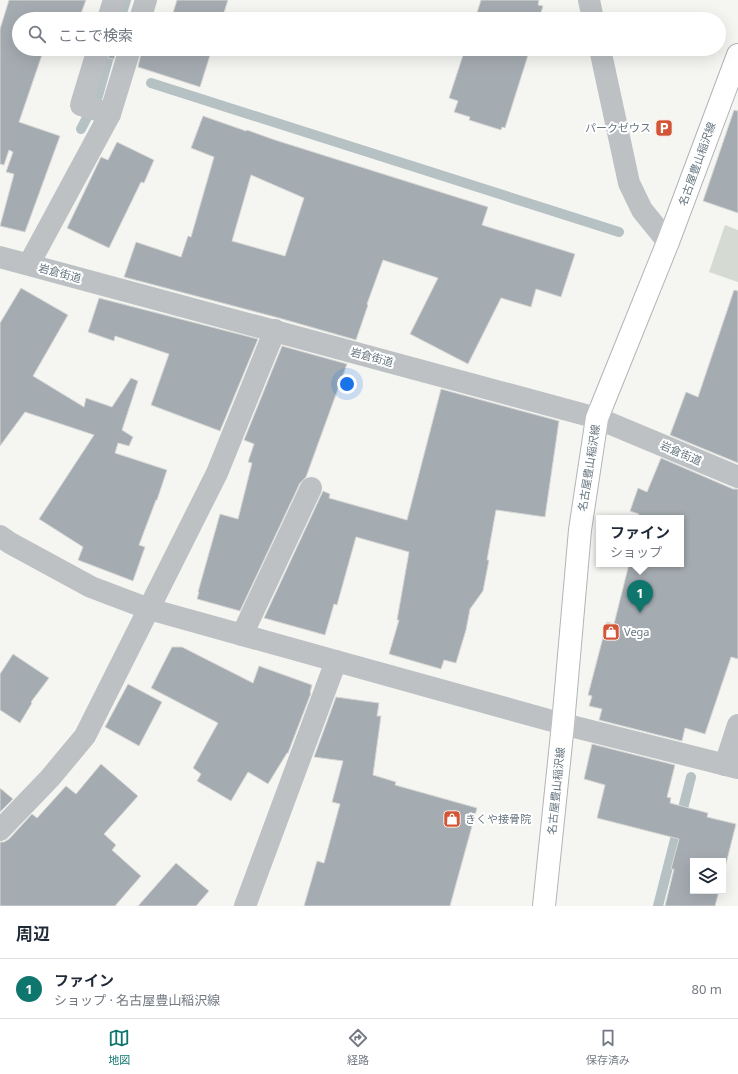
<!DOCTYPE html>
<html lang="ja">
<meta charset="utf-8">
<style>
body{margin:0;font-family:"Noto Sans","Noto Sans JP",sans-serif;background:#f6f6f7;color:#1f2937}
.controls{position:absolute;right:12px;bottom:12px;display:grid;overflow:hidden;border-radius:0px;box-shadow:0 4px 16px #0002}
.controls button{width:36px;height:36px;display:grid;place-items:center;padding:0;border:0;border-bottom:1px solid #e0e1e3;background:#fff;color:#1f2937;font:20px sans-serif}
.you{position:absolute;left:347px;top:384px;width:14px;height:14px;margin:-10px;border:3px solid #fff;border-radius:50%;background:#1a73e8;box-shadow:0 0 0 6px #1a73e833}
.badge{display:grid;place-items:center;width:26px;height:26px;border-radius:50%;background:#0f766e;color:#fff;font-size:13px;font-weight:700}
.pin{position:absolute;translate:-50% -33px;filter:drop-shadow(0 1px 2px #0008)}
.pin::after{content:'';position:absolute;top:21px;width:14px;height:12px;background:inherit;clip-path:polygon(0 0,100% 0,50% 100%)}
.popup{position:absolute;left:596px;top:515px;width:88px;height:52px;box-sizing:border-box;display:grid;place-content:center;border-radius:0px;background:#fff;filter:drop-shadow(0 1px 3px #0005);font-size:13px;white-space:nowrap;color:#747a83}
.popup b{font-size:15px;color:#1f2937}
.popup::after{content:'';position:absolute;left:50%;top:100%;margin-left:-8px;border:8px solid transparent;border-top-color:#fff}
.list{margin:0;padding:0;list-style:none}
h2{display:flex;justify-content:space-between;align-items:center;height:52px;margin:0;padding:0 16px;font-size:17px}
h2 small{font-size:13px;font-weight:400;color:#747a83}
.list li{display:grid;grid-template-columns:26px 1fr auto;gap:12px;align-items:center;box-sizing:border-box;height:60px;padding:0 16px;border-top:1px solid #e0e1e3}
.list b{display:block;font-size:15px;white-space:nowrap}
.list p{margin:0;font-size:13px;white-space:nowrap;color:#747a83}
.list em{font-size:13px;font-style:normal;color:#747a83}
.icon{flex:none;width:22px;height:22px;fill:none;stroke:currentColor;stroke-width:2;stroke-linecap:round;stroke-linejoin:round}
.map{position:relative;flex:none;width:738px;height:906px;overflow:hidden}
.search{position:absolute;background:#fff;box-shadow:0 4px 16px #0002;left:12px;right:12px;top:12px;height:44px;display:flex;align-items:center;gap:10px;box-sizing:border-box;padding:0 14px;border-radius:22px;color:#747a83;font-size:15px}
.sheet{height:112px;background:#fff}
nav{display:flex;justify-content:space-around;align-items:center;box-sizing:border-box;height:56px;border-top:1px solid #e0e1e3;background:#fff;font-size:11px;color:#747a83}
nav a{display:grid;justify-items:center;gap:2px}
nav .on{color:#0f766e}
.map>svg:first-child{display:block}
.green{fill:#d5dad2}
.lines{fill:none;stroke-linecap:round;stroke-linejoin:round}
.stream{stroke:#b6c1c4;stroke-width:10}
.building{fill:#a5acb1;stroke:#d7d7d5;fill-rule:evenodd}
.major-casing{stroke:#b0b5b8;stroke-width:24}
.minor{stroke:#bdc1c4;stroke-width:22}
.major{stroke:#fff;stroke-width:22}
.labels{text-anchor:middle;stroke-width:4;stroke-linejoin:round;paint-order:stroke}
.poi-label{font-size:11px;fill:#677680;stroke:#fff;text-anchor:start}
.street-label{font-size:11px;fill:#677680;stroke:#fff}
</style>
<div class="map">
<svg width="738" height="906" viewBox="0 0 738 906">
<rect width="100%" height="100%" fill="#f5f5f2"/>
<!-- green -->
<polygon class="green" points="725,225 738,230 738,282 709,272"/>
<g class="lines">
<!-- stream -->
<g class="stream">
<polyline points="120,19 126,0"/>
<polyline points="151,83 619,232"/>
<polyline points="81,129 98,96 111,49"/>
<polyline points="658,906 691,777"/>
</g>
</g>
<!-- building -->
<g class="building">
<polygon points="9,0 86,0 79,19 19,19 19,49 44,49 19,122 60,136 25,232 0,226 14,174 6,172 13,152 9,150 4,165 0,164 0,29"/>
<polygon points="177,0 228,0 222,19 171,19"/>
<polygon points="481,0 539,0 538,5 543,6 539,19 475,19"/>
<polygon points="110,49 117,49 114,59 108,58"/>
<polygon points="142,49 212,49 200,87 138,67"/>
<polygon points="465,49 530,49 505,128 502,127 501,130 469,120 470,117 454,112 458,101 449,98"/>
<polygon points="734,110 738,111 738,213 703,201"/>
<path d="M203,116L246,131L247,130L275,140L488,207L482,225L575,254L561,297L536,289L531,307L501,298L468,364L410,334L438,278L383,260L367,304L368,305L356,340L279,318L124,277L136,242L181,257L188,236L191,237L214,157L191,148ZM251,175L304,198L285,256L232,241Z"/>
<polygon points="117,142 154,160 144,183 141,182 109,248 67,228 101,157 108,160"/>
<polygon points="21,288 68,315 33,376 84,407 86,398 112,407 131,378 138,381 122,430 133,437 129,446 118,443 115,453 167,470 157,500 156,500 139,545 145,547 133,581 78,560 83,547 39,519 94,435 25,412 0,446 0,323"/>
<polygon points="734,290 738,291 738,463 670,435 686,392 698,397"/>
<polygon points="99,298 258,339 220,431 151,405 169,354 115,336 114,341 88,332"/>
<polygon points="282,346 347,364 306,477 300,483 240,611 197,599 199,592 198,592 220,514 238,519 252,463 248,462 254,444 244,440"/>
<polygon points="441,389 559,421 545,517 496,510 487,560 489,560 483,591 470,609 466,630 456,663 444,660 441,669 389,654 399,620 397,620 409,552 356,537 337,605 334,604 325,635 264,618 323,491 330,494 329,498 407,520"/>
<polygon points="661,458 733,489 738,489 738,659 731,657 705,734 685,728 682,741 599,720 602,709 589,706 592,696 588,695 607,622 614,624 629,564 681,564 681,518 637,518 639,514 630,511 638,488 647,492"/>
<polygon points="172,647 182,647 253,683 259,666 312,685 310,693 311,693 288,753 287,753 268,784 248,772 231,801 197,781 201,774 193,768 218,723 151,688"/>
<polygon points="13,654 49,678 31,702 32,703 20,723 0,710 0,674"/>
<polygon points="128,684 162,702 139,746 105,727"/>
<polygon points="336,697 379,703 377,716 381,716 373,775 396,782 395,785 477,808 450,906 304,906 317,861 324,863 340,804 332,802 343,761 314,757"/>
<polygon points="592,744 675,765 667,797 671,798 670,803 708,813 707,817 736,824 723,876 723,861 693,861 693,891 719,891 715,906 665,906 674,869 671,869 679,839 597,818 605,785 584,779"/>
<polygon points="101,764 138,796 104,834 116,845 112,850 141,876 115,906 0,906 0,842 4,842 9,839 32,814 37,818 66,786 76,794"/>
<polygon points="0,788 13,799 0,812"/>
<polygon points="176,863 209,891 196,906 138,906"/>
</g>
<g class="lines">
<defs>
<polyline id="major" points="544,906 563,724 580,530 597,418 668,242 738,55"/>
</defs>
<!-- major casing -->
<use href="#major" class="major-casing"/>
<!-- minor -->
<g class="minor">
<polyline points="589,0 593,19"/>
<polyline points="108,19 114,0"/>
<polyline points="140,19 146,0"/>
<polyline points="98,49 81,105 110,114"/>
<polyline points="600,49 629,183 642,210 668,242"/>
<polyline points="0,257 597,418 738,477"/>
<polyline points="29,264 110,114 130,49"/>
<polyline points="0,536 10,543 91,587 149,609 336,661"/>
<polyline points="242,635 311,488"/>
<polyline points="725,765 738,725"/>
<polyline points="0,830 50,778 85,736 217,473 275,330"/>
<polyline points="245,906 336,661 563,724 738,768"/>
</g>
<!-- major -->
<use href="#major" class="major"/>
</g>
<!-- icons -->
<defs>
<symbol id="parking-square" viewBox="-11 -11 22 22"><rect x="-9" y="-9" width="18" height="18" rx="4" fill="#d25535" stroke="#fff"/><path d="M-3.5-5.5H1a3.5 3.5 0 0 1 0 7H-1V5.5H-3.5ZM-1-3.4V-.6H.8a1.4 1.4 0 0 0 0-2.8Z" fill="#fff"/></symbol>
<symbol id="shop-square" viewBox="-11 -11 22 22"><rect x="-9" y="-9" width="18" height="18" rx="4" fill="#d25535" stroke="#fff"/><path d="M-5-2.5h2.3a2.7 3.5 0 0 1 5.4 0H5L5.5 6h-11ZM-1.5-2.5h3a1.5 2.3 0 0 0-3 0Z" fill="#fff"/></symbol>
</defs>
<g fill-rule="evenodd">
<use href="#parking-square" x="654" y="118" width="20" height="20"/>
<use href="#shop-square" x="601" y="622" width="20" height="20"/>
<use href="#shop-square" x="442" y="809" width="20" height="20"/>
</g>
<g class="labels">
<!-- poi labels -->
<g class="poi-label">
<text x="651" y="132" text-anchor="end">パークゼウス</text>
<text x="624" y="636">Vega</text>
<text x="465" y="823">きくや接骨院</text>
</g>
<!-- street labels -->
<g class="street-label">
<text transform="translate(697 164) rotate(-70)" y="4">名古屋豊山稲沢線</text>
<text transform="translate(60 273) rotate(15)" y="4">岩倉街道</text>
<text transform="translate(372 357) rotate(15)" y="4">岩倉街道</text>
<text transform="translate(681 453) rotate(23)" y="4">岩倉街道</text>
<text transform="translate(589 468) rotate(-81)" y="4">名古屋豊山稲沢線</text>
<text transform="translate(556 791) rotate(-84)" y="4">名古屋豊山稲沢線</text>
</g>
</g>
</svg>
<div class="controls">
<button><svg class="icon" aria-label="layers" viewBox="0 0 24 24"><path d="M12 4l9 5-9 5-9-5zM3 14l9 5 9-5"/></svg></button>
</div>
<div class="you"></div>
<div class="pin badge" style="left:640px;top:613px">1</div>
<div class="popup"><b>ファイン</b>ショップ</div>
<div class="search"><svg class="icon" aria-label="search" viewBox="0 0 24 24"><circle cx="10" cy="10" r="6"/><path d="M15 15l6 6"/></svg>ここで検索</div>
</div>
<section class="sheet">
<h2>周辺<small></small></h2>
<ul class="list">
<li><span class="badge">1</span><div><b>ファイン</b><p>ショップ · 名古屋豊山稲沢線</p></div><em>80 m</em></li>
</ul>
</section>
<nav>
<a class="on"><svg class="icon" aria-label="map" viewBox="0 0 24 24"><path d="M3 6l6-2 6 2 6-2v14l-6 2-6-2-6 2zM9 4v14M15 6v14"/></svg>地図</a>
<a><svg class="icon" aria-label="directions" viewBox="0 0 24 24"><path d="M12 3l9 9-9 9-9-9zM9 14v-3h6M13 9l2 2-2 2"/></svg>経路</a>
<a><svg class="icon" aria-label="saved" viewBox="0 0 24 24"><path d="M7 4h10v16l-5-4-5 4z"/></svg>保存済み</a>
</nav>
